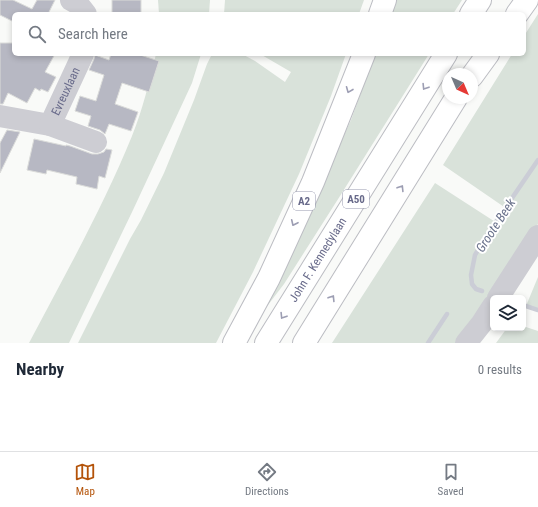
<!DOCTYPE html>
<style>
body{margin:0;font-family:"Roboto Condensed",sans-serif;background:#f6f6f7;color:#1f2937}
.controls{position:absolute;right:12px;bottom:12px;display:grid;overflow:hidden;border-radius:6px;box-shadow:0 2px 6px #0003}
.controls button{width:36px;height:36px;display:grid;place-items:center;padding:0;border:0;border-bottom:1px solid #e0e1e3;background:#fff;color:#1f2937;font:20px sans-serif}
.compass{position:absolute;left:442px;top:68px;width:36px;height:36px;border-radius:50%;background:#fff;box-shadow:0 2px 6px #0003;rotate:136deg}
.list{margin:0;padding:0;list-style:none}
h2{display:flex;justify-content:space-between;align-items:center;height:52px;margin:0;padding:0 16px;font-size:17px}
h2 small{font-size:13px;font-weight:400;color:#747a83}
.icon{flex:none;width:22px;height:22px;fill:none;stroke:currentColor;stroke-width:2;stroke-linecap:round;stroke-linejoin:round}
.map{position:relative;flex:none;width:538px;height:343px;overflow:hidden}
.search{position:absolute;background:#fff;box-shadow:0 2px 6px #0003;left:12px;right:12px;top:12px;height:44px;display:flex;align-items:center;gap:10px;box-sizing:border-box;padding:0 14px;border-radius:6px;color:#747a83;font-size:15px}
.sheet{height:108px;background:#fff}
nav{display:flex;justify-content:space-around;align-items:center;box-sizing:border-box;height:56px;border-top:1px solid #e0e1e3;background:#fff;font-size:11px;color:#747a83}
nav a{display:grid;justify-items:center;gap:2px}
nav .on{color:#b45309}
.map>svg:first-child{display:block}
.green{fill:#d9e2da}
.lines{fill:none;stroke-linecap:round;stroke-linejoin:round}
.stream{stroke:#cbcdd6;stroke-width:4.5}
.building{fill:#b7b8c3;stroke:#dbdcda}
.highway-casing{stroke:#bcbdc3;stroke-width:24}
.minor{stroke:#cdcdd3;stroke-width:22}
.highway{stroke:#fff;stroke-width:22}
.oneway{stroke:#9d9eb3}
.labels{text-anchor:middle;stroke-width:4;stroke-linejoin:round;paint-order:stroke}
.shield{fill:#fff;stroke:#9597ad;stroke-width:1}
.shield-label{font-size:11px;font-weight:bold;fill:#686a8a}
.street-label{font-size:12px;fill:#686a8a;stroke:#fff}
.water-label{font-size:13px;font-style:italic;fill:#69718b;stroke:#fff}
</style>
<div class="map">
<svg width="538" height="343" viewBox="0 0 538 343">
<rect width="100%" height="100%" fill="#f9faf8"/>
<!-- green -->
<g class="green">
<polygon points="158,0 210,0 209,14 159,14"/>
<polygon points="225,0 364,0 359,14 224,14"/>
<polygon points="397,0 462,0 453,14 391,14"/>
<polygon points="538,14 538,224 499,287 459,343 332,343 435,183 500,225 510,211 443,165 512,54 524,54 524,36"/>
<path d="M156,54H201L192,83L133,210L69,343H29C65,275 103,207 132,136C143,109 149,82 156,54Z"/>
<polygon points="212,54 242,54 255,61 285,82 291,72 260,54 346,54 331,96 299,174 253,272 216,343 78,343 130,239 141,220 164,173 194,100 207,64"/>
<polygon points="375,54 429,54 340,196 284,284 255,322 322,182 351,120"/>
<polygon points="538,277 538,311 526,306"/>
<polygon points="523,326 538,331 538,343 496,343 507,328 523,328"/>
</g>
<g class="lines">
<!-- stream -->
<g class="stream">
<polyline points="482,291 476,289 472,284 471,275 475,255 489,232 538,160"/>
<polyline points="523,305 538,310"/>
<polyline points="428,343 447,314"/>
</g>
</g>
<!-- building -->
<g class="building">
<polygon points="0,0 13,0 32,9 37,0 55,0 48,14 14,14 14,22 0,15"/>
<rect x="112" y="0" width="29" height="14"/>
<polygon points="0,43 14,43 14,54 55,54 45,72 56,77 48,92 41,89 40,91 35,88 27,103 8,93 3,104 0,104"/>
<polygon points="111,54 137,54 159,61 149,92 122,83 115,104 138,112 131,131 109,124 105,134 100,130 88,126 91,116 75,111 80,96 96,101 104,75 89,70 94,59 95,55 109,60"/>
<polygon points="7,130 20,132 0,173 0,143"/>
<polygon points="34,139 66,146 66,145 70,146 92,154 98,154 104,152 106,149 112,150 105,178 99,176 97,189 76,184 77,177 47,170 46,174 27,170"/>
</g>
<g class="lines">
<defs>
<g id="highway">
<polyline points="380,14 385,0"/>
<polyline points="471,14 480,0"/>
<polyline points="517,14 527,0"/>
<polyline points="472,76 488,54"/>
<polyline points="234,343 269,278 313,182 364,54"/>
<path id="s2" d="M266,343L446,54"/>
<polyline points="304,343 456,98"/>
</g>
</defs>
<!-- highway casing -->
<use href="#highway" class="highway-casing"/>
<!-- minor -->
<g class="minor">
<polyline points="71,0 78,4 86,14"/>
<path id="s1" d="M0,116L50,125L83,54"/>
<polyline points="50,125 96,142"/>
<polyline points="498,298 538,236"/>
<polyline points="466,343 482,323 493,306"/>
</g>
<!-- highway -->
<use href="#highway" class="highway"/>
</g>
<!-- one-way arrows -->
<defs><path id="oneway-chevron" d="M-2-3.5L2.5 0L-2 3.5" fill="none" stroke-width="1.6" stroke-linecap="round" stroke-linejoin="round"/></defs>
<g class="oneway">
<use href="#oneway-chevron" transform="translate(425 87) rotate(122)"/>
<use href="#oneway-chevron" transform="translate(349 90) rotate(112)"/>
<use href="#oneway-chevron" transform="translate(401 188) rotate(-58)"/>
<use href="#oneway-chevron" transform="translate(294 223) rotate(115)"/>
<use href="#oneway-chevron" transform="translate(332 298) rotate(-58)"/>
<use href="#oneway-chevron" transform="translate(283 316) rotate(122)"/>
</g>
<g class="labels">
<!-- shield labels -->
<g class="shield">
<rect x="343" y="190" width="26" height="18" rx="3"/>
<rect x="293" y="192" width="22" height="18" rx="3"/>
</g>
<g class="shield-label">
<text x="356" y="203">A50</text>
<text x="304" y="205">A2</text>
</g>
<!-- street labels -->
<g class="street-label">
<text dy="4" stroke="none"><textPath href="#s1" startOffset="88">Evreuxlaan</textPath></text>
<text dy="4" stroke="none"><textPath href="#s2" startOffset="98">John F. Kennedylaan</textPath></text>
</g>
<!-- water labels -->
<g class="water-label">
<text transform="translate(495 225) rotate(-57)" y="5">Groote Beek</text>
</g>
</g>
</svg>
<div class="controls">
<button><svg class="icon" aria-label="layers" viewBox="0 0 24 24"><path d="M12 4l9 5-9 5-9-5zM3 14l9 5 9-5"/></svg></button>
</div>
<svg class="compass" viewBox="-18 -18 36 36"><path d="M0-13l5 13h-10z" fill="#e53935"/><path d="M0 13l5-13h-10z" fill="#747a83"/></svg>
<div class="search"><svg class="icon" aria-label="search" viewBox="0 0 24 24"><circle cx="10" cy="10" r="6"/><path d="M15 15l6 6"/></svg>Search here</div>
</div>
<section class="sheet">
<h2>Nearby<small>0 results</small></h2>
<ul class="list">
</ul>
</section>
<nav>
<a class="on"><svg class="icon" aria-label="map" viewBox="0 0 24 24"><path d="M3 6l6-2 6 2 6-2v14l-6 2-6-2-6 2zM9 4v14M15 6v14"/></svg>Map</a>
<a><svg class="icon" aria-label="directions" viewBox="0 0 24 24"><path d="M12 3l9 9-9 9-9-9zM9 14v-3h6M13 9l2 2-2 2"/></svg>Directions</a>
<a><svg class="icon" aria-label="saved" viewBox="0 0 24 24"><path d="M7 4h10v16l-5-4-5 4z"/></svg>Saved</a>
</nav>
